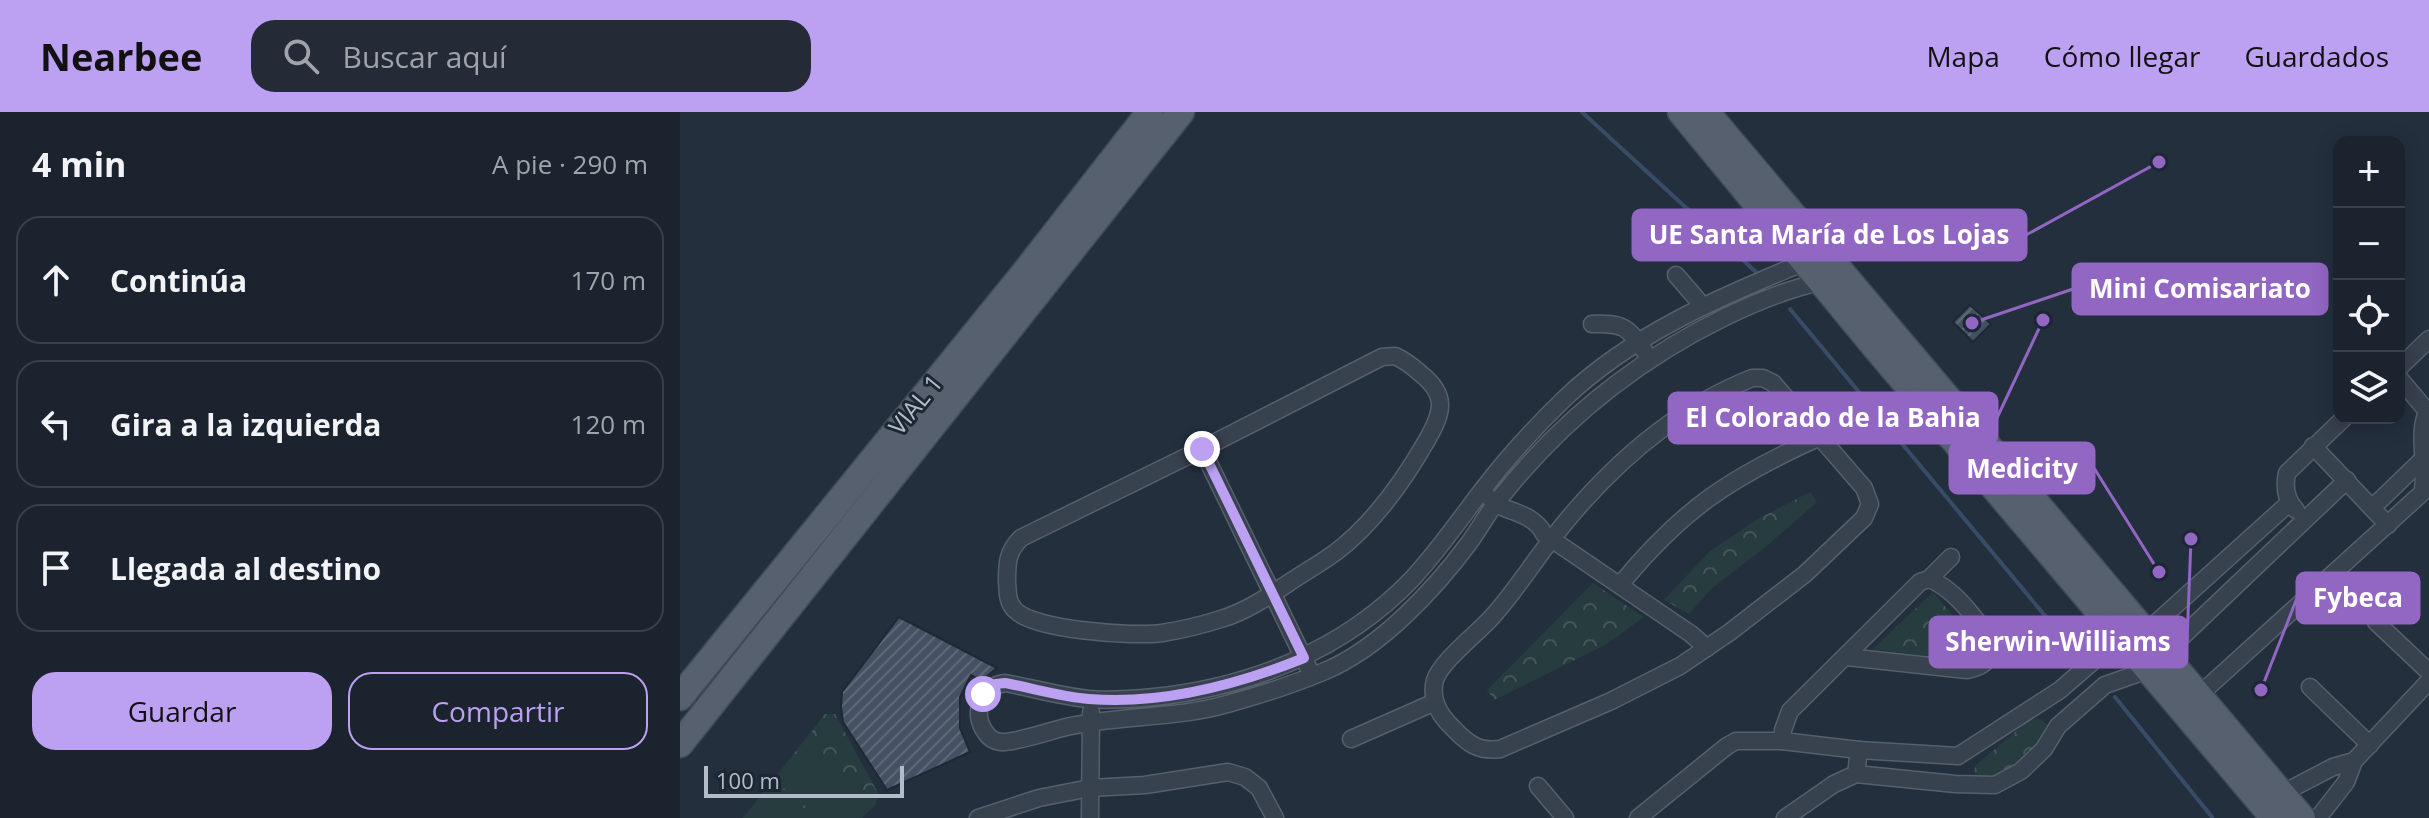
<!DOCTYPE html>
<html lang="es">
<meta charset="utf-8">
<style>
body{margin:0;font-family:"Open Sans",sans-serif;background:#242b36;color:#f1f3f6}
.controls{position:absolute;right:24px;top:24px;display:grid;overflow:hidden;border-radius:16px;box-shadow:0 4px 20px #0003}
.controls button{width:72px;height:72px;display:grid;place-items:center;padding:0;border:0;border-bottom:2px solid #39404a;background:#1b232e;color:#f1f3f6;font:40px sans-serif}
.scale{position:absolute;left:24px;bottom:20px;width:200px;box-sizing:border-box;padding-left:8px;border:4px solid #b4bcc9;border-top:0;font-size:22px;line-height:28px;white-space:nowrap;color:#b4bcc9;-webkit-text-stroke:6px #1d2633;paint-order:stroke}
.stop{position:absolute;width:24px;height:24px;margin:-18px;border:6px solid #bca0f2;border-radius:50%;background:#fff}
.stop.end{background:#bca0f2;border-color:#fff;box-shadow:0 2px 8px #0008}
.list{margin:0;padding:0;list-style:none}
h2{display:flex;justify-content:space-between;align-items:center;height:104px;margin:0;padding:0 32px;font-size:34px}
h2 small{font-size:26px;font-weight:400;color:#a0a4aa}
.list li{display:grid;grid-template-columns:52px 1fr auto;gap:24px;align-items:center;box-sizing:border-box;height:128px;margin:0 16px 16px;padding:0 16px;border:2px solid #39404a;border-radius:24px}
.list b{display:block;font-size:30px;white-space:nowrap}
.list em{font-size:26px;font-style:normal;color:#a0a4aa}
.actions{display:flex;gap:16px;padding:24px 32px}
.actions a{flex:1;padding:18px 0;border:2px solid #bca0f2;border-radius:24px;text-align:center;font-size:28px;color:#bca0f2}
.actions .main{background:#bca0f2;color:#111}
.icon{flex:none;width:44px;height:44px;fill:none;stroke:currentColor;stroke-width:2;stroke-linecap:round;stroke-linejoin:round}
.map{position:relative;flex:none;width:1749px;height:706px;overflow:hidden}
header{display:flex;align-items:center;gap:48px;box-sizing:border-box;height:112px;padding:0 40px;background:#bca0f2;color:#111}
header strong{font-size:38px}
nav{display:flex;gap:44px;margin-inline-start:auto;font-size:28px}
.search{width:560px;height:72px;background:#242b36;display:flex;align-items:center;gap:20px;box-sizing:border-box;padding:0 28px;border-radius:24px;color:#a0a4aa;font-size:30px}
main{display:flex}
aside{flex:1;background:#1b232e}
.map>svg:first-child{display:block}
.park{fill:url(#park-crowns)}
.garden{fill:#263c3f}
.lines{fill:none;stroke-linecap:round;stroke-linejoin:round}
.stream{stroke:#394c67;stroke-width:4}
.building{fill:url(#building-hatch);stroke:#1f2835;stroke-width:2}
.street-casing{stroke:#565f6c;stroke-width:19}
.primary-casing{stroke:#414a57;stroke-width:29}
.street{stroke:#38414e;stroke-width:16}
.primary{stroke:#56606e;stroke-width:26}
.route{stroke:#bca0f2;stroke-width:10}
.labels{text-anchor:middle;stroke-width:6;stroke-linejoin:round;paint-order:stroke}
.street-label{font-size:24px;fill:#b4bcc9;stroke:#1d2633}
.leader{fill:none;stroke:#9266c3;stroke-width:3}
.callout-dot{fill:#9266c3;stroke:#1d2633;stroke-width:3}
.callout{fill:#9266c3;stroke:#9266c3;stroke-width:3}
.callout-label{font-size:26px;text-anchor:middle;font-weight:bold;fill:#fff}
</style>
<header>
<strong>Nearbee</strong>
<div class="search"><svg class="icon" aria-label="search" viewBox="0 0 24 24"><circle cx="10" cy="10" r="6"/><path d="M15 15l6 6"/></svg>Buscar aquí</div>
<nav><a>Mapa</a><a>Cómo llegar</a><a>Guardados</a></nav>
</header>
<main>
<aside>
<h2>4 min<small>A pie · 290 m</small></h2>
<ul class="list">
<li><svg class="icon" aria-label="ahead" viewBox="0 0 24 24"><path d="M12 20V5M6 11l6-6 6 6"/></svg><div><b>Continúa</b></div><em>170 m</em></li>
<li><svg class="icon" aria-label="left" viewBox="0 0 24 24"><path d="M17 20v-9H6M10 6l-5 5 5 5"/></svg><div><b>Gira a la izquierda</b></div><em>120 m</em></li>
<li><svg class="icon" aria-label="arrive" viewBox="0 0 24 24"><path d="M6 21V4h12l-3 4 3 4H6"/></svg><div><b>Llegada al destino</b></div></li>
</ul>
<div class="actions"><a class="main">Guardar</a><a>Compartir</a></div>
</aside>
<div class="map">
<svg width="1749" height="706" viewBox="0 0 1749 706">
<defs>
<pattern id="park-crowns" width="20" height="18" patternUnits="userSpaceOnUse" patternTransform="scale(2)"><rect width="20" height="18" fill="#263c3f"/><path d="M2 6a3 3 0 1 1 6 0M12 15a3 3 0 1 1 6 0" fill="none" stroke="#435659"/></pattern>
<pattern id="building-hatch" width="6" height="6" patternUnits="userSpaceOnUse" patternTransform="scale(2)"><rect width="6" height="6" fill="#455162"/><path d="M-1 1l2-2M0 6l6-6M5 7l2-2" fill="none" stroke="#5d6877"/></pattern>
</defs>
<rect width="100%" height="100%" fill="#242f3e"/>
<!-- park -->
<g class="park">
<polygon points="1130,380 1137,390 1089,432 1031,477 1009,502 984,488 1029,440 1078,407"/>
<polygon points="913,471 964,505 925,533 814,588 807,578"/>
<polygon points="1253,480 1305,542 1294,550 1193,537"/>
<polygon points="145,602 155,602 198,681 196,692 182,706 63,706"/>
<polygon points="1360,607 1370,615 1366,627 1320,666 1294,665 1295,654 1349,608"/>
</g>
<!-- garden -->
<g class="garden">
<polygon points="130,636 189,685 170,706 140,706 101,674"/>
<polygon points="96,676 135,706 74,706"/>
</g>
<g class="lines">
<!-- stream -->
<g class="stream">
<polyline points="902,0 1077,161"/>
<polyline points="1110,197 1401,547"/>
<polyline points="1435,585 1532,705"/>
</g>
</g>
<!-- building -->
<g class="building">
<polygon points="1290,193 1311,212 1293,230 1273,210"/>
<polygon points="219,505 317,556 301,569 291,563 280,585 280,616 290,640 207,678 163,610 161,595 162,580"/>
</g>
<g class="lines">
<defs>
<g id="street">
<path d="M1125,150C1040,185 952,222 884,287C854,316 825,348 800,381C778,410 757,440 732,467C664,538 571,575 474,585C453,587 429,589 408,587C380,584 352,576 325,571C301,574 291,602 306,621C309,626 314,629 321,630C335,631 370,619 386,615C438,603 495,607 547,592C580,583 614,572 645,559C700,536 754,478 789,431C800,416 808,400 820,386C880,310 957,248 1045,205C1076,190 1107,177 1141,170"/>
<polyline points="996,163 1022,193"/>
<path d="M912,212C942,211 948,214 965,240"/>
<path d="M715,244C724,248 732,254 740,261C768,283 763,300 747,328C723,370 694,411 656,440C641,451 625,460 610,470C589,484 565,500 541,507C522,513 501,518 482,521C454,525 353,518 335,498C327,490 328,481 327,470C327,451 327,440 341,426L522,337L702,245Z"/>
<polyline points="1719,256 1749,227"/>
<path d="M1072,266H1083L1093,271L1184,376L1190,392L1184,406L1125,462L1050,520L1000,554L931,589L820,637C798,640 787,631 773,616C759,603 750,587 755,568C761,549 798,521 812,505C835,480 853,450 875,423C927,357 992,298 1072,266Z"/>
<polyline points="1719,266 1747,299"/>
<polyline points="1633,334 1708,413"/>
<polyline points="522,337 628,555"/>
<path d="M810,386C815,389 821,395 827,397C841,402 857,407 864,422L1011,522L1027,536"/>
<polyline points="1693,395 1747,343"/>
<path d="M1616,398C1606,388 1604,375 1607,361L1664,306"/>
<path d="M940,473C1002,397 1051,365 1140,325"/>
<polyline points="1696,510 1749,560"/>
<polyline points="1466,520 1609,391"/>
<polyline points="1485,543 1506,521 1667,368"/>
<path d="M1167,545L1287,558C1301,555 1307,551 1314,538C1303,513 1275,477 1249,467"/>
<polyline points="1630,575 1690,633"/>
<path d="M1518,584L1742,381C1749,355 1735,319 1749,297"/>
<polyline points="671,627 755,590"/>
<polyline points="1102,629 1103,618 1110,599 1240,470 1249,467 1271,445"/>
<polyline points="1674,649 1749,569"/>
<polyline points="1176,662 1275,672 1315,673 1341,659 1364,637 1378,614 1425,573 1468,558"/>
<polyline points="858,674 885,706"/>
<polyline points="1601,682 1653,655 1674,649 1666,670 1638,706"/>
<polyline points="298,706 359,686 410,676 465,673 548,660 565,665 579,676 595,706"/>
<polyline points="410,706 411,600"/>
<polyline points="958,706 1047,634 1056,629 1102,629 1179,638 1278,644 1380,578 1441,525"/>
<polyline points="1105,706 1154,672 1176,662 1179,638"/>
</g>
<g id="primary">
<polyline points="1001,0 1196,236 1594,706"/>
<polyline points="1026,0 1622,706"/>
<polyline points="0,585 342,164 470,0"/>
<polyline points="0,632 501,0"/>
</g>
</defs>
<!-- street casing -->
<use href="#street" class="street-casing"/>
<!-- primary casing -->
<use href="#primary" class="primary-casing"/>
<!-- street -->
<use href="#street" class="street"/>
<!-- primary -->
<use href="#primary" class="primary"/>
</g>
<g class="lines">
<!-- route -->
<path class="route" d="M303,582L316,572L325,571C352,576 381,585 409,587C482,593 557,573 624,546L522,337"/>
</g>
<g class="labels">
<!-- street labels -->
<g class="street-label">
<text transform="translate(236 293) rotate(-51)" y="8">VIAL 1</text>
</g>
</g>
<!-- callouts -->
<path class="leader" d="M1479 50L1346 123M1292 211L1393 177M1363 208L1317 306M1479 460L1414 356M1581 578L1617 486M1511 427L1507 530"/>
<g class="callout-dot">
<circle cx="1479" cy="50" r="8"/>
<circle cx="1292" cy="211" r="8"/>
<circle cx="1363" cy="208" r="8"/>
<circle cx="1479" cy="460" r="8"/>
<circle cx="1581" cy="578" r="8"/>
<circle cx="1511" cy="427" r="8"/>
</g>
<g class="callout">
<rect x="953" y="98" width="393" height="50" rx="8"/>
<rect x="1393" y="152" width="254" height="50" rx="8"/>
<rect x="989" y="281" width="328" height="50" rx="8"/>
<rect x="1270" y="331" width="144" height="50" rx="8"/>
<rect x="1617" y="461" width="122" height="50" rx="8"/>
<rect x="1250" y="505" width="257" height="50" rx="8"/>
</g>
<g class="callout-label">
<text x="1149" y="132">UE Santa María de Los Lojas</text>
<text x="1520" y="186">Mini Comisariato</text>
<text x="1153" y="315">El Colorado de la Bahia</text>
<text x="1342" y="366">Medicity</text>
<text x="1678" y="495">Fybeca</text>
<text x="1378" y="539">Sherwin-Williams</text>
</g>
</svg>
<div class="controls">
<button>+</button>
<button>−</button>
<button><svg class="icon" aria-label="locate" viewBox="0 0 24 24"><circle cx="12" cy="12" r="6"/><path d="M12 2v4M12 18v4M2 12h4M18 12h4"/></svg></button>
<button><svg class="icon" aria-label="layers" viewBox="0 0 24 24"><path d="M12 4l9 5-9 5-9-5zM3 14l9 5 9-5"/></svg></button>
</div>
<div class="scale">100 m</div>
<div class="stop" style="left:303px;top:582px"></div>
<div class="stop end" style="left:522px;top:337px"></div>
</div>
</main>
